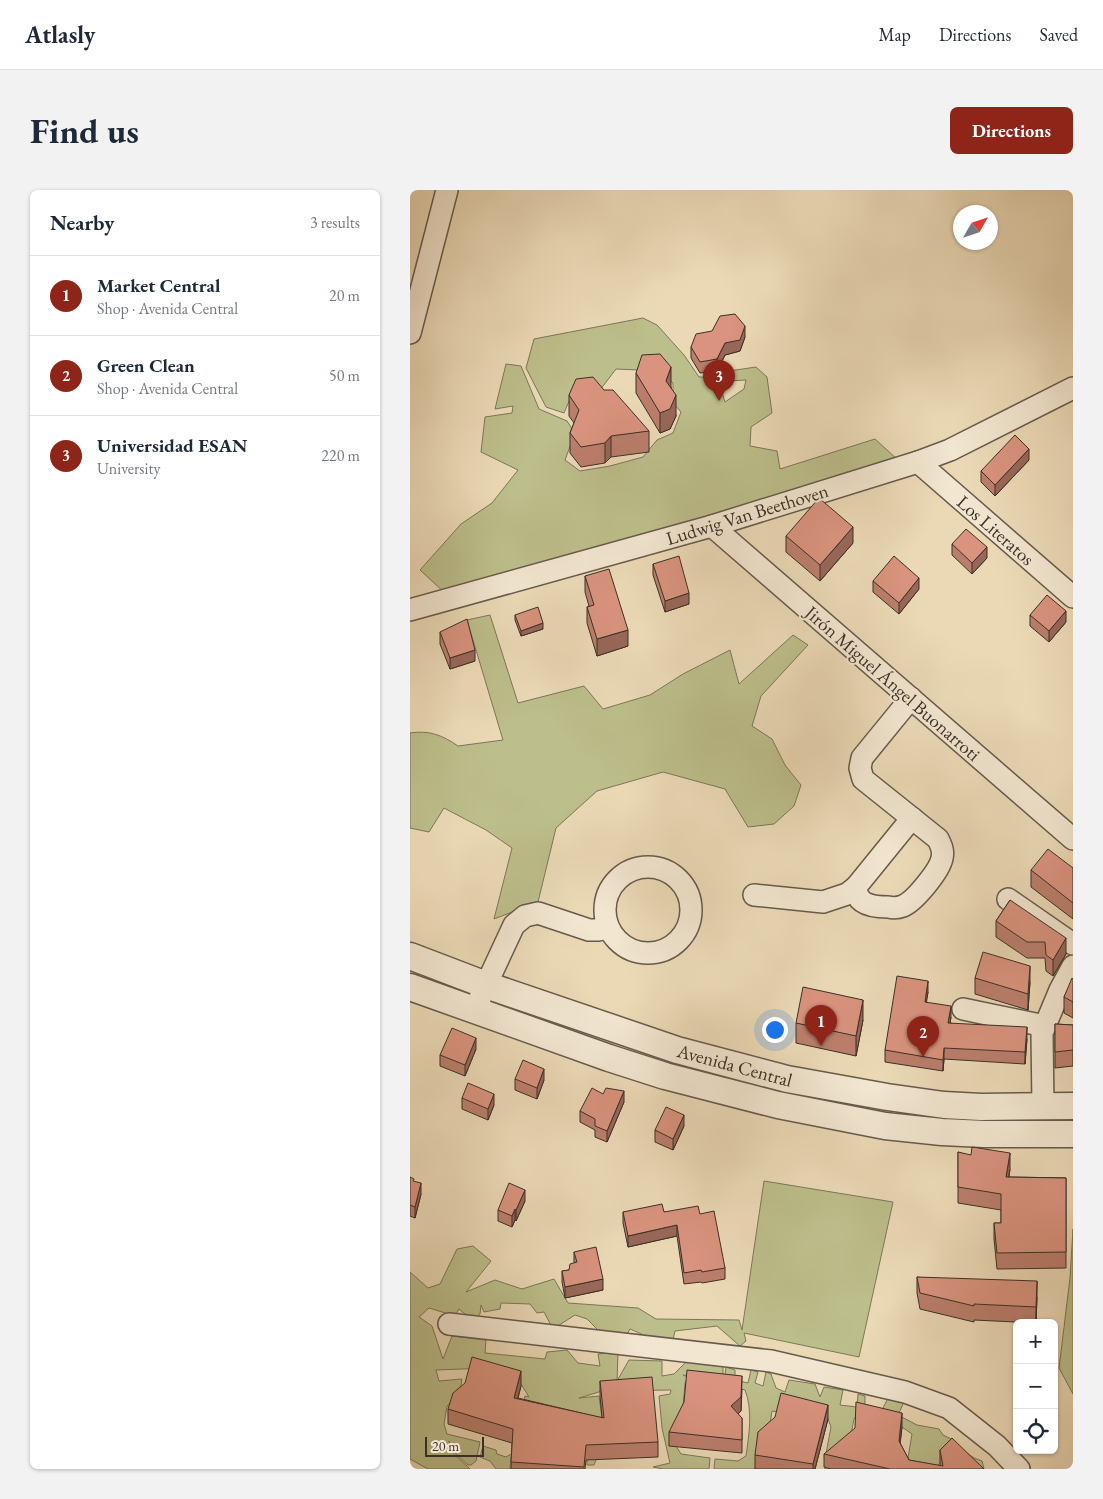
<!DOCTYPE html>
<meta charset="utf-8">
<style>
body{margin:0;font-family:"EB Garamond",serif;background:#f2f2f3;color:#1f2937}
.controls{position:absolute;right:15px;bottom:15px;display:grid;overflow:hidden;border-radius:8px;box-shadow:0 1px 4px #0004}
.controls button{width:45px;height:45px;display:grid;place-items:center;padding:0;border:0;border-bottom:1px solid #e0e1e3;background:#fff;color:#1f2937;font:25px sans-serif}
.compass{position:absolute;left:543px;top:15px;width:45px;height:45px;border-radius:50%;background:#fff;box-shadow:0 1px 4px #0004;rotate:51deg}
.scale{position:absolute;left:15px;bottom:12px;width:59px;box-sizing:border-box;padding-left:5px;border:2px solid #3b3028;border-top:0;font-size:14px;line-height:18px;white-space:nowrap;color:#3b3028;-webkit-text-stroke:4px #f2e6d0;paint-order:stroke}
.you{position:absolute;left:364px;top:839px;width:18px;height:18px;margin:-12px;border:4px solid #fff;border-radius:50%;background:#1a73e8;box-shadow:0 0 0 8px #1a73e833}
.badge{display:grid;place-items:center;width:32px;height:32px;border-radius:50%;background:#8f2418;color:#fff;font-size:16px;font-weight:700}
.pin{position:absolute;translate:-50% -41px;filter:drop-shadow(0 1px 2px #0008)}
.pin::after{content:'';position:absolute;top:26px;width:18px;height:15px;background:inherit;clip-path:polygon(0 0,100% 0,50% 100%)}
.list{margin:0;padding:0;list-style:none}
h2{display:flex;justify-content:space-between;align-items:center;height:65px;margin:0;padding:0 20px;font-size:21px}
h2 small{font-size:16px;font-weight:400;color:#747a83}
.list li{display:grid;grid-template-columns:32px 1fr auto;gap:15px;align-items:center;box-sizing:border-box;height:80px;padding:0 20px;border-top:1px solid #e0e1e3}
.list b{display:block;font-size:19px;white-space:nowrap}
.list p{margin:0;font-size:16px;white-space:nowrap;color:#747a83}
.list em{font-size:16px;font-style:normal;color:#747a83}
.icon{flex:none;width:28px;height:28px;fill:none;stroke:currentColor;stroke-width:2;stroke-linecap:round;stroke-linejoin:round}
.map{position:relative;flex:none;width:663px;height:1279px;overflow:hidden;border-radius:8px}
header{display:flex;align-items:center;gap:30px;box-sizing:border-box;height:70px;padding:0 25px;background:#fff;border-bottom:1px solid #e0e1e3}
header strong{font-size:24px}
nav{display:flex;gap:28px;margin-inline-start:auto;font-size:18px}
.intro{display:flex;align-items:center;justify-content:space-between;box-sizing:border-box;height:120px;padding:0 30px}
h1{margin:0;font-size:35px}
.button{padding:12px 22px;border-radius:8px;background:#8f2418;color:#fff;font-size:18px;font-weight:700}
main{display:flex;gap:30px;padding:0 30px}
aside{flex:1;background:#fff;border-radius:8px;box-shadow:0 1px 4px #0004}
.map>svg:first-child{display:block}
.green{fill:#bcbe8b;stroke:#7c775a}
.lines{fill:none;stroke-linecap:round;stroke-linejoin:round}
.minor-casing{stroke:#675a4c;stroke-width:24}
.tertiary-casing{stroke:#675a4c;stroke-width:29}
.minor{stroke:#f2e6d0;stroke-width:21}
.tertiary{stroke:#f2e6d0;stroke-width:26}
.wall{fill:#bb7e6c;stroke:#3b3028}
.shaded-wall{fill:#986758;stroke:#3b3028}
.building{fill:#d9937e;stroke:#3b3028}
.labels{text-anchor:middle;stroke-width:4;stroke-linejoin:round;paint-order:stroke}
.street-label{font-size:19px;fill:#3b3028;stroke:#f2e6d0}
</style>
<header>
<strong>Atlasly</strong>
<nav><a>Map</a><a>Directions</a><a>Saved</a></nav>
</header>
<div class="intro"><h1>Find us</h1><a class="button">Directions</a></div>
<main>
<aside>
<h2>Nearby<small>3 results</small></h2>
<ul class="list">
<li><span class="badge">1</span><div><b>Market Central</b><p>Shop · Avenida Central</p></div><em>20 m</em></li>
<li><span class="badge">2</span><div><b>Green Clean</b><p>Shop · Avenida Central</p></div><em>50 m</em></li>
<li><span class="badge">3</span><div><b>Universidad ESAN</b><p>University</p></div><em>220 m</em></li>
</ul>
</aside>
<div class="map">
<svg width="663" height="1279" viewBox="0 0 663 1279">
<rect width="100%" height="100%" fill="#ebd9b6"/>
<filter id="stains"><feTurbulence type="fractalNoise" baseFrequency=".004" numOctaves="4"/><feColorMatrix values="0 0 0 0 .2 0 0 0 0 .09 0 0 0 0 .02 0 0 0 .5 -.17"/></filter>
<radialGradient id="worn" r=".72"><stop offset=".6" stop-color="#630" stop-opacity="0"/><stop offset="1" stop-color="#630" stop-opacity=".3"/></radialGradient>
<!-- green -->
<g class="green">
<polygon points="233,128 247,135 274,165 289,187 307,187 315,212 334,199 336,190 317,191 319,181 346,177 357,187 362,223 341,237 340,256 367,261 370,279 465,249 488,270 36,404 10,380 51,334 82,313 108,280 71,262 75,227 102,223 103,216 85,219 96,174 111,176 129,219 157,231 165,243 155,270 170,281 200,276 233,267 247,250 263,243 271,222 263,213 263,193 251,181 206,179 190,200 163,202 154,223 136,217 116,178 124,149"/>
<path d="M80,425L108,513L174,496L193,519L240,505L273,484L320,460L329,494L383,445L398,455L351,506L342,536L362,549L375,575L391,595L384,616L364,634L338,637L315,599L253,582L187,601L146,638L128,712L84,729L102,658L76,640L34,618L19,642L0,638V543C19,540 32,545 48,556L93,550L57,430Z"/>
<polygon points="354,991 483,1012 449,1167 334,1143 336,1151 330,1156 307,1136 265,1141 262,1154 245,1150 220,1139 214,1149 192,1144 177,1129 165,1125 143,1139 134,1122 127,1123 120,1114 91,1113 90,1119 74,1122 71,1115 70,1124 62,1130 49,1119 45,1126 19,1118 9,1127 22,1136 33,1169 42,1146 76,1150 75,1163 135,1169 137,1162 157,1160 168,1173 190,1176 188,1164 208,1162 207,1191 219,1170 252,1171 252,1186 264,1184 278,1170 313,1175 313,1190 273,1185 278,1187 275,1193 273,1217 266,1256 271,1264 300,1268 299,1279 253,1279 243,1277 260,1273 252,1238 249,1206 260,1204 261,1200 192,1201 169,1208 189,1206 193,1235 184,1242 186,1270 184,1275 177,1275 177,1269 108,1233 115,1206 119,1207 106,1186 79,1178 26,1180 29,1191 52,1189 49,1207 37,1216 34,1234 37,1244 70,1252 66,1271 61,1275 58,1275 43,1261 39,1251 41,1261 60,1279 18,1279 0,1269 0,1082 18,1098 30,1094 47,1059 63,1056 81,1071 56,1102 85,1090 112,1099 144,1089 158,1113 228,1118 246,1129 329,1130 332,1140"/>
<polygon points="663,1039 663,1204 649,1178 660,1088"/>
<path d="M316,1177L325,1180V1190L338,1193L341,1180L348,1182L345,1193L353,1196L356,1182L361,1184L366,1198L375,1202L379,1190L405,1194L410,1207L414,1197L433,1200L430,1215L447,1217L448,1204L455,1206V1218L471,1222L478,1208L494,1212L488,1225L507,1235L529,1239L533,1245L543,1250L548,1257L564,1268L572,1271L574,1279H559L542,1262L525,1278L497,1274L502,1244L492,1237L446,1226L444,1229L440,1250L425,1279H415V1269L421,1237L418,1229L371,1217L367,1222L362,1221L358,1247L348,1256L345,1279H304L305,1269L328,1271L336,1266C339,1245 343,1220 335,1200L322,1196L314,1191Z"/>
<polygon points="117,1255 101,1267 100,1279 86,1279 80,1271 70,1267 73,1256 86,1260 87,1264 96,1267"/>
</g>
<g class="lines">
<defs>
<g id="minor">
<polyline points="0,143 37,0"/>
<polyline points="508,272 663,407"/>
<polyline points="302,336 663,649"/>
<polyline points="0,420 302,336 508,272 540,260 663,198"/>
<circle cx="238" cy="720" r="43"/>
<path d="M446,697C446,715 463,717 478,717C483,718 488,718 493,716C505,711 530,680 532,668C534,661 531,655 528,649L453,589L450,578L452,568L501,508"/>
<polyline points="344,705 413,712 437,704 446,697 502,628"/>
<polyline points="598,709 663,754"/>
<polyline points="553,819 635,836"/>
<polyline points="64,821 104,735 115,726 128,723 179,740 189,740 197,734"/>
<polyline points="633,917 632,843 650,800 663,776"/>
<polyline points="39,1134 361,1171 495,1202 539,1218 587,1256 609,1279"/>
</g>
<g id="tertiary">
<polyline points="0,766 76,795 267,860 377,889 477,907 534,915 571,917 663,916"/>
<polyline points="0,797 199,868 255,886 368,915 475,936 532,942 574,944 663,944"/>
</g>
</defs>
<!-- minor casing -->
<use href="#minor" class="minor-casing"/>
<!-- tertiary casing -->
<use href="#tertiary" class="tertiary-casing"/>
<!-- minor -->
<use href="#minor" class="minor"/>
<!-- tertiary -->
<use href="#tertiary" class="tertiary"/>
</g>
<!-- wall -->
<g class="wall">
<polygon points="335,147 330,161 315,165 307,181 290,183 281,168 281,157"/>
<polygon points="226,183 261,197 266,226 260,239 250,243 226,203"/>
<polygon points="159,205 239,241 239,262 201,267 195,273 171,277 160,263 160,243 164,233 159,226"/>
<polygon points="619,270 585,306 571,292 571,281"/>
<polygon points="376,346 443,353 410,391 376,362"/>
<polygon points="542,354 577,368 562,384 542,365"/>
<polygon points="243,374 279,414 255,422 243,385"/>
<polygon points="175,386 218,456 187,466 177,433 177,417 179,416 175,402"/>
<polygon points="463,391 509,399 489,424 463,402"/>
<polygon points="105,425 133,439 111,446 105,430"/>
<polygon points="620,425 656,432 639,452 620,436"/>
<polygon points="30,442 65,471 40,479 30,454"/>
<polygon points="663,678 663,729 621,697 621,680"/>
<polygon points="600,710 656,764 643,786 636,781 635,768 617,768 586,747 586,731"/>
<polygon points="565,788 620,792 618,820 565,804"/>
<polygon points="663,789 663,828 654,823 654,807"/>
<polygon points="518,802 516,812 541,827 540,833 617,849 615,874 534,869 533,881 475,872 475,860"/>
<polygon points="453,830 446,866 386,853 386,833"/>
<polygon points="645,834 663,835 663,876 645,878"/>
<polygon points="66,859 55,886 30,876 30,865"/>
<polygon points="105,889 134,890 127,909 105,900"/>
<polygon points="193,904 214,912 197,952 185,947 185,940 170,932 170,921"/>
<polygon points="52,908 84,915 78,930 52,919"/>
<polygon points="274,936 263,960 245,952 245,940"/>
<polygon points="548,962 600,979 599,987 656,988 656,1078 587,1079 584,1049 584,1033 591,1033 591,1020 548,1013"/>
<polygon points="0,987 11,1004 5,1028 0,1026"/>
<polygon points="115,1011 106,1031 105,1030 102,1037 88,1031 88,1020"/>
<polygon points="213,1022 254,1022 290,1024 315,1078 315,1089 292,1093 291,1092 274,1094 267,1046 218,1057 213,1033"/>
<polygon points="164,1062 193,1100 155,1108 152,1092 152,1081 159,1080 164,1073"/>
<polygon points="507,1087 627,1107 626,1133 564,1130 564,1132 510,1119 507,1103"/>
<polygon points="190,1191 248,1252 248,1267 176,1270 175,1279 101,1279 102,1253 38,1234 38,1219 111,1196 108,1208 192,1228 190,1206"/>
<polygon points="332,1199 331,1221 328,1224 332,1228 332,1263 259,1256 259,1242"/>
<polygon points="418,1229 405,1279 345,1279 345,1265"/>
<polygon points="492,1237 490,1253 499,1270 530,1276 530,1260 574,1279 421,1279 414,1277 414,1264"/>
</g>
<!-- shaded-wall -->
<g class="shaded-wall">
<polygon points="335,136 335,147 330,161 315,165 307,181 307,169 315,153"/>
<polygon points="261,177 261,197 256,212 256,191"/>
<polygon points="266,205 266,226 260,239 250,243 250,223"/>
<polygon points="201,246 201,267 195,273 195,253"/>
<polygon points="619,259 619,270 585,306 585,295"/>
<polygon points="443,337 443,353 410,391 410,375"/>
<polygon points="577,357 577,368 562,384 562,373"/>
<polygon points="509,388 509,399 489,424 489,413"/>
<polygon points="279,403 279,414 255,422 255,411"/>
<polygon points="656,421 656,432 639,452 639,441"/>
<polygon points="133,433 133,439 111,446 111,441"/>
<polygon points="218,440 218,456 187,466 187,449"/>
<polygon points="65,460 65,471 40,479 40,468"/>
<polygon points="656,748 656,764 643,786 643,770"/>
<polygon points="620,776 620,792 618,820 618,804"/>
<polygon points="518,791 518,802 515,823 515,812"/>
<polygon points="453,810 453,830 446,866 446,846"/>
<polygon points="541,816 541,827 538,845 538,833"/>
<polygon points="617,837 617,849 615,874 615,862"/>
<polygon points="66,848 66,859 55,886 55,875"/>
<polygon points="534,858 534,869 533,881 533,870"/>
<polygon points="134,879 134,890 127,909 127,898"/>
<polygon points="214,901 214,912 197,952 197,941"/>
<polygon points="84,904 84,915 78,930 78,919"/>
<polygon points="274,925 274,936 263,960 263,949"/>
<polygon points="600,963 600,979 596,1003 596,987"/>
<polygon points="11,993 11,1004 5,1028 5,1017"/>
<polygon points="115,1000 115,1011 106,1031 106,1020"/>
<polygon points="105,1019 105,1030 102,1037 102,1026"/>
<polygon points="267,1035 267,1046 218,1057 218,1046"/>
<polygon points="193,1089 193,1100 155,1108 155,1097"/>
<polygon points="627,1091 627,1107 626,1133 626,1117"/>
<polygon points="111,1181 111,1196 104,1222 104,1208"/>
<polygon points="332,1186 331,1221 321,1230 321,1216"/>
<polygon points="418,1215 418,1229 405,1279 403,1279 403,1274"/>
<polygon points="492,1223 492,1237 489,1264 489,1251"/>
</g>
<!-- building -->
<g class="building">
<polygon points="325,124 335,136 330,150 315,153 307,169 290,172 281,157 286,144 302,141 310,126"/>
<polygon points="250,164 261,177 256,191 266,205 260,219 250,223 226,183 232,165"/>
<polygon points="183,187 194,200 203,200 239,241 201,246 195,253 171,257 160,243 169,220 159,205 166,189"/>
<polygon points="605,245 619,259 585,295 571,281"/>
<polygon points="409,308 443,337 410,375 376,346"/>
<polygon points="556,339 577,357 562,373 542,354"/>
<polygon points="269,366 279,403 255,411 243,374"/>
<polygon points="484,366 509,388 489,413 463,391"/>
<polygon points="199,379 218,440 187,449 177,417 184,415 175,386"/>
<polygon points="637,405 656,421 639,441 620,425"/>
<polygon points="128,417 133,433 111,441 105,425"/>
<polygon points="57,429 65,460 40,468 30,442"/>
<polygon points="638,659 663,678 663,713 621,680"/>
<polygon points="600,710 656,748 643,770 636,765 635,752 617,752 586,731"/>
<polygon points="573,762 620,776 618,804 565,788"/>
<polygon points="487,786 518,791 515,812 541,816 538,833 617,837 615,862 534,858 533,870 475,860"/>
<polygon points="662,788 663,789 663,812 654,807"/>
<polygon points="393,797 453,810 446,846 386,833"/>
<polygon points="645,834 663,835 663,860 645,862"/>
<polygon points="42,838 66,848 55,875 30,865"/>
<polygon points="113,870 134,879 127,898 105,889"/>
<polygon points="58,893 84,904 78,919 52,908"/>
<polygon points="182,898 193,904 196,898 214,901 197,941 185,936 185,929 170,921"/>
<polygon points="256,917 274,925 263,949 245,940"/>
<polygon points="562,957 600,963 596,987 656,988 656,1062 587,1063 584,1033 591,1033 591,1004 548,997 548,962 561,965"/>
<polygon points="0,987 4,989 3,991 11,993 5,1017 0,1015"/>
<polygon points="99,993 115,1000 106,1020 105,1019 102,1026 88,1020"/>
<polygon points="252,1014 254,1022 288,1016 290,1024 304,1021 315,1078 292,1082 291,1080 274,1083 267,1035 218,1046 213,1022"/>
<polygon points="186,1057 193,1089 155,1097 152,1081 159,1080 160,1074 167,1072 164,1062"/>
<polygon points="507,1087 627,1091 626,1117 564,1114 564,1116 510,1103"/>
<polygon points="62,1167 111,1181 104,1208 194,1228 190,1191 242,1187 248,1252 176,1255 174,1277 101,1272 103,1239 38,1219 43,1203 55,1193"/>
<polygon points="277,1180 332,1186 331,1207 321,1216 332,1228 332,1250 259,1242 274,1212"/>
<polygon points="371,1203 418,1215 403,1274 345,1265 348,1242 365,1227"/>
<polygon points="446,1212 492,1223 489,1251 499,1270 533,1276 530,1260 542,1248 574,1279 480,1279 414,1264 445,1238"/>
</g>
<g class="labels">
<!-- street labels -->
<g class="street-label">
<text transform="translate(337 324) rotate(-17)" y="7">Ludwig Van Beethoven</text>
<text transform="translate(586 340) rotate(41)" y="7">Los Literatos</text>
<text transform="translate(483 493) rotate(41)" y="7">Jirón Miguel Ángel Buonarroti</text>
<text transform="translate(325 875) rotate(15)" y="7">Avenida Central</text>
</g>
</g>
<rect width="100%" height="100%" filter="url(#stains)"/>
<rect width="100%" height="100%" fill="url(#worn)"/>
</svg>
<div class="controls">
<button>+</button>
<button>−</button>
<button><svg class="icon" aria-label="locate" viewBox="0 0 24 24"><circle cx="12" cy="12" r="6"/><path d="M12 2v4M12 18v4M2 12h4M18 12h4"/></svg></button>
</div>
<svg class="compass" viewBox="-18 -18 36 36"><path d="M0-13l5 13h-10z" fill="#e53935"/><path d="M0 13l5-13h-10z" fill="#747a83"/></svg>
<div class="scale">20 m</div>
<div class="you"></div>
<div class="pin badge" style="left:411px;top:856px">1</div>
<div class="pin badge" style="left:513px;top:867px">2</div>
<div class="pin badge" style="left:309px;top:211px">3</div>
</div>
</main>
